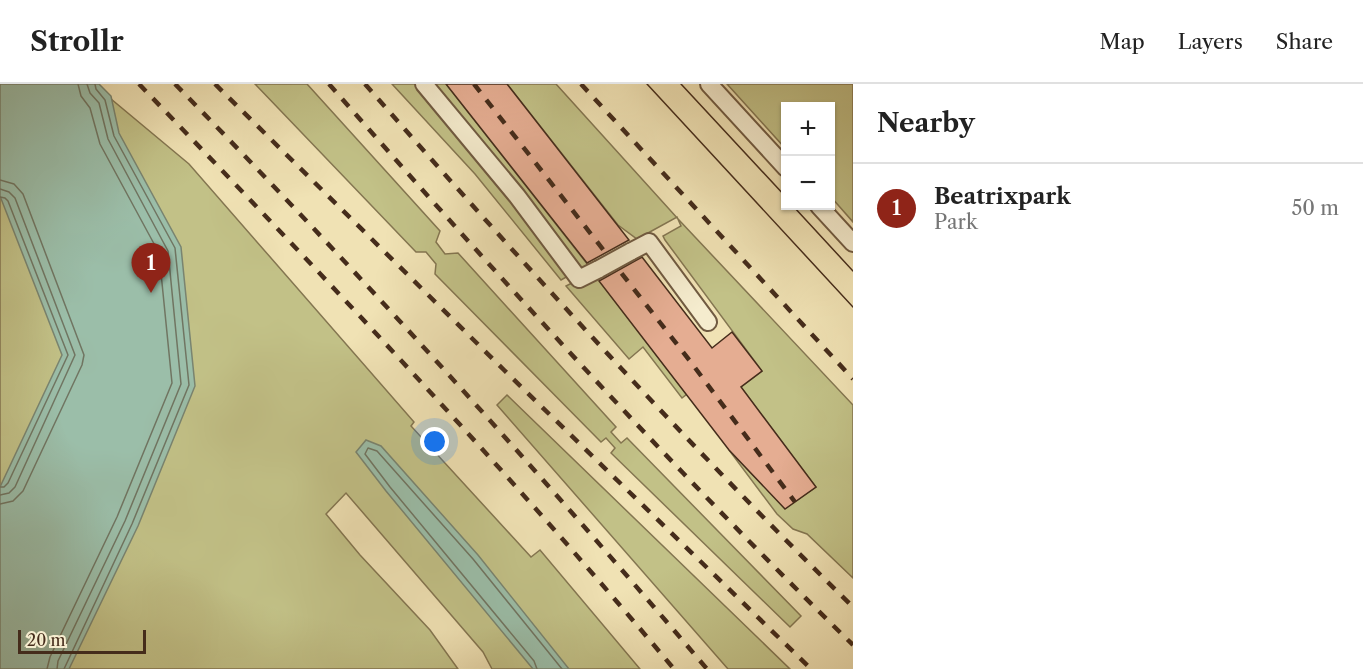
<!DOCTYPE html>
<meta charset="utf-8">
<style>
body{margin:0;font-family:"Libre Caslon Text",serif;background:#f2f2f2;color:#222}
.controls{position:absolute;right:18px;top:18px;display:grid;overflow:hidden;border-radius:0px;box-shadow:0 2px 4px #0004}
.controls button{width:54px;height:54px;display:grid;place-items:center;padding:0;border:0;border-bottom:2px solid #e0e0e0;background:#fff;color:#222;font:30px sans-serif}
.scale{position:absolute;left:18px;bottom:15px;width:128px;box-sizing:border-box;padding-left:6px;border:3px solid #452c1b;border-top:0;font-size:16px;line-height:21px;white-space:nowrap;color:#452c1b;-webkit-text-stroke:4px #f5ecce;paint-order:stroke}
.you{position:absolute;left:435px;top:358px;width:21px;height:21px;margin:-15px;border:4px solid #fff;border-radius:50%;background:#1a73e8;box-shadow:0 0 0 9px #1a73e833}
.badge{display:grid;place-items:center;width:39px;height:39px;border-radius:50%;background:#8f2418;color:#fff;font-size:20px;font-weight:700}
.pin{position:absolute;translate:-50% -50px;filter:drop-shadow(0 2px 3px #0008)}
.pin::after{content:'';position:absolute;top:32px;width:21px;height:18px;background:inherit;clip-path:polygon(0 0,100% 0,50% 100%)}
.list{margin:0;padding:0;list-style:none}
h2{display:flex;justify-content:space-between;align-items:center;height:78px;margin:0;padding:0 24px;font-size:26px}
h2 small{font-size:20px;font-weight:400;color:#767676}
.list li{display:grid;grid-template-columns:39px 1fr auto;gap:18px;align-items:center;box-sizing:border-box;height:90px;padding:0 24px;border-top:2px solid #e0e0e0}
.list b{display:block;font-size:22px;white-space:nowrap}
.list p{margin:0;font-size:20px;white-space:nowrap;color:#767676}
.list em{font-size:20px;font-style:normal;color:#767676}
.map{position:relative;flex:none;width:853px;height:585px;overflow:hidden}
header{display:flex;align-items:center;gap:36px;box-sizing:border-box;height:84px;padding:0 30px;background:#fff;border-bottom:2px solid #e0e0e0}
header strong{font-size:28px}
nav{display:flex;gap:33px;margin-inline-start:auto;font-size:21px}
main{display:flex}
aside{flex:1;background:#fff}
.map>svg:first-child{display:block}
.green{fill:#c2c187;stroke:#847651;stroke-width:1.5}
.water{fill:#9bbea9;stroke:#798470;stroke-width:1.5}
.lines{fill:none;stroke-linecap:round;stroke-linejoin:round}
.shore{stroke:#707562;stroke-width:1.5}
.building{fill:#e5ad92;stroke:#452c1b;stroke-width:1.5}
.lane-casing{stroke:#705a41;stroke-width:20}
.lane{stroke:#f5ecce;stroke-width:16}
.tram{stroke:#452c1b;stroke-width:1.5}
.rail{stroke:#452c1b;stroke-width:4.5;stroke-dasharray:10 10;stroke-linecap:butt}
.lane-bridge-casing{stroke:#705a41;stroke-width:20;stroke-linecap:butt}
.lane-bridge{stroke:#f5ecce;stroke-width:16}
</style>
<header>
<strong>Strollr</strong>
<nav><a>Map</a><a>Layers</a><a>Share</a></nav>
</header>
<main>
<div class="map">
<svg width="853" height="585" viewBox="0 0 853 585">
<rect width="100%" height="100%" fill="#f0e2b4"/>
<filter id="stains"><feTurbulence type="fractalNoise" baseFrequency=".00333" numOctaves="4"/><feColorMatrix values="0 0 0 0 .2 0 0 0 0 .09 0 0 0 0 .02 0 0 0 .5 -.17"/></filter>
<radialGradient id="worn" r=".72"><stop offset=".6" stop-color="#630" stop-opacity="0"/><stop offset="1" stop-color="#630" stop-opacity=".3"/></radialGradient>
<!-- green -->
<g class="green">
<polygon points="0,0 93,0 189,80 414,338 411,342 531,473 540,466 640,585 492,585 483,568 346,409 326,430 360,471 430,546 458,585 0,585"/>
<polygon points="255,0 307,0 440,147 436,158 445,170 458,169 616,343 611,348 621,359 627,354 801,532 790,543 611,369 615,364 606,354 601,358 435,190 436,180 426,168 416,168"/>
<polygon points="392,0 446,0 588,181 561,196 475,90"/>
<polygon points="507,0 556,0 679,136 853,321 853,494 807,450 793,445 777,430 729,366 785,424 816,403 741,303 762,287 665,156 663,152 681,142 677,133 637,155 618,141"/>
<polygon points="727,0 853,0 853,138 831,113 830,22 786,22 785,64"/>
<polygon points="593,188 687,310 682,314 643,263 629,275 566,202"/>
<polygon points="507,311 790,585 728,585 497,321"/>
</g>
<!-- water -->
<g class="water">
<polygon points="0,0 99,0 111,12 119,49 181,163 195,302 138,442 69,585 0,585 0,403 62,271 0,112"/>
<polygon points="366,356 381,362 478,471 569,585 533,585 386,407 356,368"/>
</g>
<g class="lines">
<!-- shore -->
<g class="shore">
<polyline points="0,96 14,100 23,110 84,271 82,281 23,407 13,417 0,420"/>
<polyline points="0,105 9,108 15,114 75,271 15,403 9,409 0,411"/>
<polyline points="0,113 5,114 8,117 68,271 8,399 4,403 0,403"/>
<polyline points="47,585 50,573 117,433 172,299 159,169 100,60 90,24 81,12 78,0"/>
<polyline points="57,585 58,577 125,437 181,300 168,167 108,55 99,19 90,9 87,0"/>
<polyline points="64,585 132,440 189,301 175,164 114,52 105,16 96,5 95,0"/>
<polyline points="537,585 534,577 390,403 365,370 368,364 377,367 473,475 562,585"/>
</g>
</g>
<!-- building -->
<g class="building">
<polygon points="446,0 507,0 629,156 587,179"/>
<polygon points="642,173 712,264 732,248 762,287 741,303 816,403 785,425 729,366 599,197"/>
</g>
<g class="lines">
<defs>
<g id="lane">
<polyline points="424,0 517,112 579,195 599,185"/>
<polyline points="709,0 786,84"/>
<polyline points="819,122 853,159"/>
<polyline points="630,168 649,158 708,238"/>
</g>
</defs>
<!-- lane casing -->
<use href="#lane" class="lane-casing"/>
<!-- lane -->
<use href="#lane" class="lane"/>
<!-- tram -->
<g class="tram">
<polyline points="647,0 853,223"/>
<polyline points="681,0 786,113"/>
<polyline points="793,122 853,187"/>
</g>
<!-- rail -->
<g class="rail">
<path d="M139,0C322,190 504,382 674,585"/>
<path d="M175,0C359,188 536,384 707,585"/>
<polyline points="215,0 504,286 811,585"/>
<path d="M329,0C498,193 670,382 853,561"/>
<path d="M365,0C522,179 683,356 853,523"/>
<polyline points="474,0 690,277 795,418"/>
<polyline points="581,0 853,295"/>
</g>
<defs>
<polyline id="lane-bridge" points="599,185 630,168"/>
</defs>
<!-- lane-bridge casing -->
<use href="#lane-bridge" class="lane-bridge-casing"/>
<!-- lane-bridge -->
<use href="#lane-bridge" class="lane-bridge"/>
</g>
<rect width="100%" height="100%" filter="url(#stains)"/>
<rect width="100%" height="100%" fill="url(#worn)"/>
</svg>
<div class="controls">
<button>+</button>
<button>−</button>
</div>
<div class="scale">20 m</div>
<div class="you"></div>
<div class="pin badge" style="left:151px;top:209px">1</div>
</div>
<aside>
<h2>Nearby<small></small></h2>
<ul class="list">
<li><span class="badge">1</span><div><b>Beatrixpark</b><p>Park</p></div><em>50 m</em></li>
</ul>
</aside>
</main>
